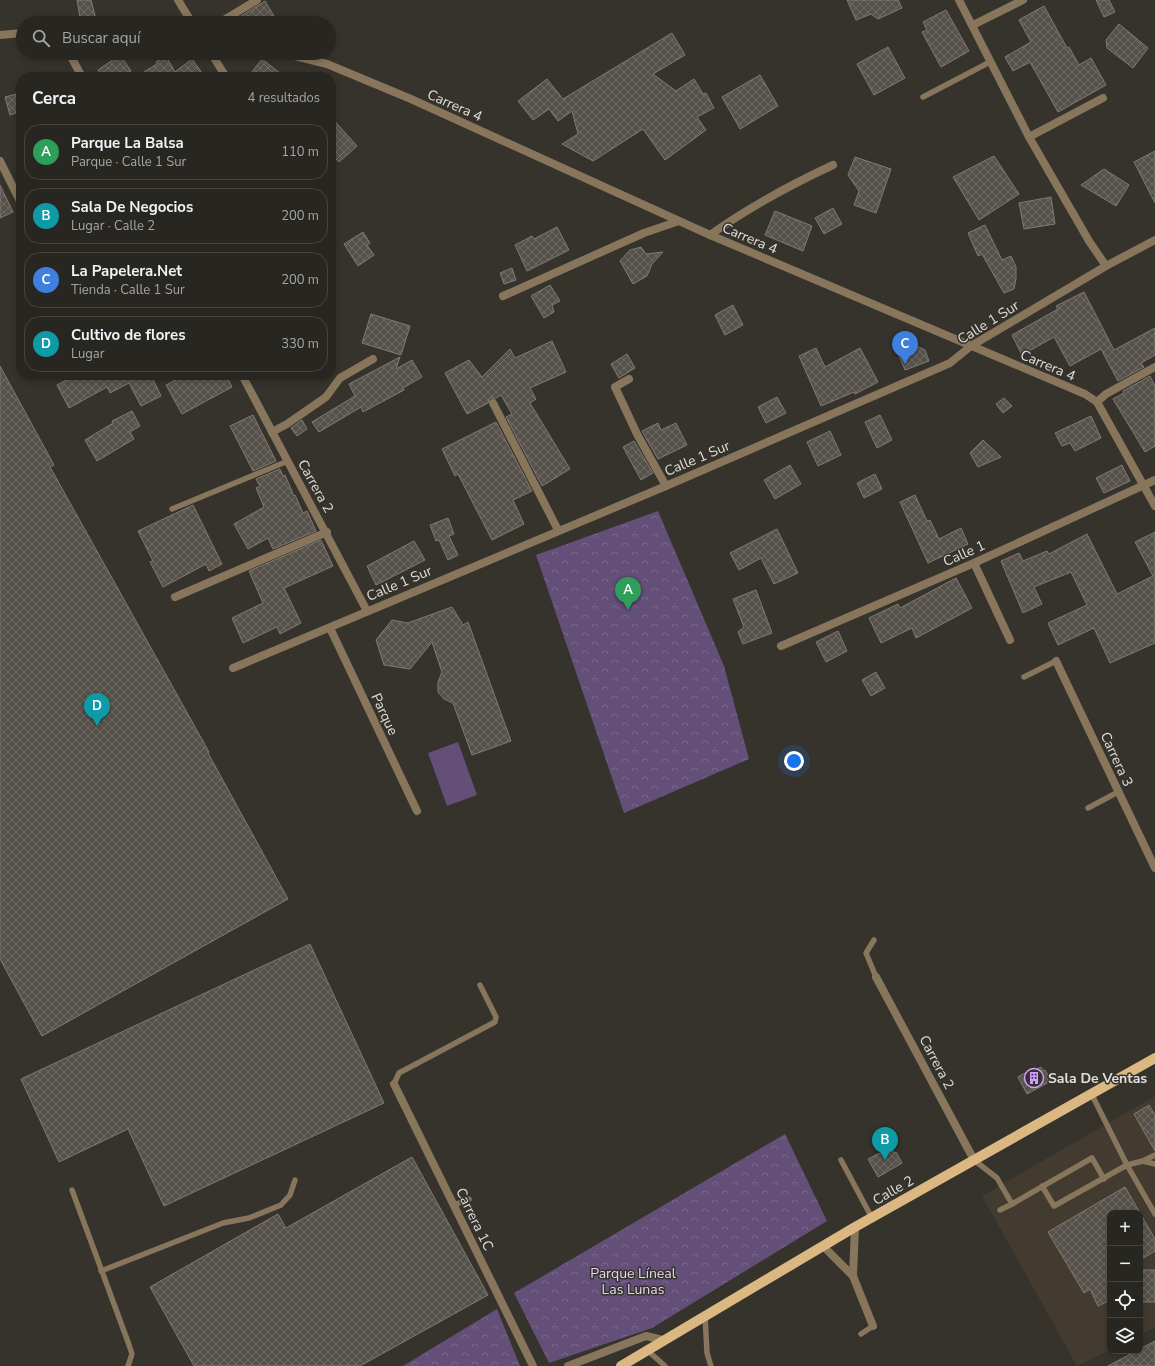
<!DOCTYPE html>
<html lang="es">
<meta charset="utf-8">
<style>
body{margin:0;font-family:"Nunito Sans",sans-serif;background:#34322e;color:#f1f3f6}
.controls{position:absolute;right:12px;bottom:12px;display:grid;overflow:hidden;border-radius:8px;box-shadow:0 2px 6px #0003}
.controls button{width:36px;height:36px;display:grid;place-items:center;padding:0;border:0;border-bottom:1px solid #44433f;background:#282621;color:#f1f3f6;font:20px sans-serif}
.you{position:absolute;left:794px;top:761px;width:14px;height:14px;margin:-10px;border:3px solid #fff;border-radius:50%;background:#1a73e8;box-shadow:0 0 0 6px #1a73e833}
.badge{display:grid;place-items:center;width:26px;height:26px;border-radius:50%;background:#0b8043;color:#fff;font-size:13px;font-weight:700}
.pin{position:absolute;translate:-50% -33px;filter:drop-shadow(0 1px 2px #0008)}
.pin::after{content:'';position:absolute;top:21px;width:14px;height:12px;background:inherit;clip-path:polygon(0 0,100% 0,50% 100%)}
.list{margin:0;padding:0;list-style:none}
h2{display:flex;justify-content:space-between;align-items:center;height:52px;margin:0;padding:0 16px;font-size:17px}
h2 small{font-size:13px;font-weight:400;color:#a5a5a5}
.list li{display:grid;grid-template-columns:26px 1fr auto;gap:12px;align-items:center;box-sizing:border-box;height:56px;margin:0 8px 8px;padding:0 8px;border:1px solid #44433f;border-radius:16px}
.list b{display:block;font-size:15px;white-space:nowrap}
.list p{margin:0;font-size:13px;white-space:nowrap;color:#a5a5a5}
.list em{font-size:13px;font-style:normal;color:#a5a5a5}
.icon{flex:none;width:22px;height:22px;fill:none;stroke:currentColor;stroke-width:2;stroke-linecap:round;stroke-linejoin:round}
.map{position:relative;flex:none;width:1155px;height:1366px;overflow:hidden}
.search{position:absolute;background:#282621;box-shadow:0 2px 6px #0003;left:16px;top:16px;width:320px;height:44px;display:flex;align-items:center;gap:10px;box-sizing:border-box;padding:0 14px;border-radius:22px;color:#a5a5a5;font-size:15px}
.panel{position:absolute;background:#282621;box-shadow:0 2px 6px #0003;left:16px;top:72px;width:320px;height:308px;border-radius:16px}
.map>svg:first-child{display:block}
.built{fill:#433b30}
.grass{fill:#644f79}
.park{fill:url(#park-crowns)}
.building{fill:url(#building-cross-hatch);stroke:#7f7b74}
.lines{fill:none;stroke-linecap:round;stroke-linejoin:round}
.service{stroke:#87755c;stroke-width:5.5}
.minor{stroke:#87755c;stroke-width:8}
.primary{stroke:#dbb782;stroke-width:10}
.labels{text-anchor:middle;stroke-width:3;stroke-linejoin:round;paint-order:stroke}
.street-label{font-size:14px;fill:#e1dfdb;stroke:#36322c}
.poi-label{font-size:14px;font-weight:bold;fill:#e1dfdb;stroke:#36322c;text-anchor:start}
.park-label{font-size:14px;fill:#e5d4f7;stroke:#36322c}
</style>
<div class="map">
<svg width="1155" height="1366" viewBox="0 0 1155 1366">
<defs>
<pattern id="park-crowns" width="20" height="18" patternUnits="userSpaceOnUse"><rect width="20" height="18" fill="#644f79"/><path d="M2 6a3 3 0 1 1 6 0M12 15a3 3 0 1 1 6 0" fill="none" stroke="#7a688b"/></pattern>
<pattern id="building-cross-hatch" width="8" height="8" patternUnits="userSpaceOnUse"><rect width="8" height="8" fill="#56514b"/><path d="M0 0l8 8M0 8l8-8" fill="none" stroke="#6e6a64"/></pattern>
</defs>
<rect width="100%" height="100%" fill="#36322c"/>
<!-- built -->
<polygon class="built" points="1155,1096 1155,1327 1140,1335 1140,1213 1110,1213 1110,1350 1077,1366 982,1196"/>
<!-- grass -->
<polygon class="grass" points="458,742 477,795 447,806 428,753"/>
<!-- park -->
<g class="park">
<polygon points="658,511 724,666 749,759 624,813 536,555"/>
<polygon points="785,1134 827,1221 652,1328 549,1363 514,1293"/>
<polygon points="497,1309 520,1366 403,1366"/>
</g>
<!-- building -->
<g class="building">
<polygon points="77,0 91,0 97,23 81,23"/>
<polygon points="847,0 898,0 902,8 878,19 871,14 856,20"/>
<polygon points="1096,0 1109,0 1115,12 1104,17"/>
<polygon points="265,1 274,16 263,23 230,23"/>
<polygon points="1044,6 1067,48 1069,47 1079,65 1091,58 1106,85 1058,112 1030,62 1013,71 1005,57 1031,42 1019,20"/>
<polygon points="946,10 969,51 941,67 922,32 927,30 923,22"/>
<polygon points="1119,24 1148,48 1133,68 1107,48 1106,40"/>
<polygon points="672,33 685,55 653,74 676,91 694,79 703,94 706,93 714,108 697,117 706,130 665,160 643,129 593,161 562,144 578,134 572,111 558,121 549,109 533,120 518,101 547,79 563,99"/>
<polygon points="888,47 905,78 874,95 857,64"/>
<polygon points="120,55 131,71 122,77 102,77 98,70"/>
<polygon points="166,56 175,72 192,59 205,77 136,77 157,64 156,62"/>
<polygon points="262,59 285,77 248,77"/>
<polygon points="760,75 778,106 740,129 722,97"/>
<polygon points="21,93 21,111 10,115 5,97"/>
<polygon points="331,117 357,146 339,162 331,154"/>
<polygon points="1155,151 1155,203 1134,162"/>
<polygon points="994,156 1019,194 979,220 953,177"/>
<polygon points="855,157 891,169 876,213 854,205 859,191 848,175"/>
<polygon points="1104,169 1129,185 1116,206 1081,185"/>
<polygon points="0,185 13,212 0,218"/>
<polygon points="1051,197 1055,224 1024,229 1019,203"/>
<polygon points="833,208 842,224 824,234 815,218"/>
<polygon points="775,211 812,226 803,251 765,235"/>
<polygon points="985,225 1002,260 1011,256 1016,267 1016,279 1014,289 1004,293 982,254 978,256 968,233"/>
<polygon points="557,227 569,250 527,271 515,245 532,236 534,239"/>
<polygon points="363,232 370,243 367,245 374,255 358,266 344,244"/>
<polygon points="641,247 646,254 663,252 652,264 647,276 633,284 620,261 630,250"/>
<polygon points="512,268 516,280 504,284 500,273"/>
<polygon points="550,285 560,301 552,305 554,312 544,318 531,296"/>
<polygon points="1084,292 1114,350 1155,328 1155,355 1141,363 1144,367 1118,381 1101,349 1070,366 1054,337 1022,355 1012,335 1058,309 1056,306"/>
<polygon points="733,305 743,325 725,335 715,315"/>
<polygon points="371,314 410,326 401,355 362,343"/>
<polygon points="904,340 925,350 929,361 905,370 894,344"/>
<polygon points="552,341 566,372 530,388 536,399 530,403 570,469 542,486 506,417 512,414 501,395 496,398 490,398 488,403 467,414 445,373 469,360 482,377 510,349 515,358"/>
<polygon points="816,348 825,367 860,348 878,382 855,394 854,392 821,406 799,356"/>
<polygon points="627,354 635,368 619,378 611,364"/>
<polygon points="400,357 396,369 412,360 422,377 403,388 404,390 363,412 361,407 319,432 312,422 355,396 349,384"/>
<polygon points="0,366 54,465 50,467 209,752 208,753 288,899 42,1036 0,959"/>
<polygon points="76,375 151,375 161,396 141,406 129,383 110,393 107,387 69,408 57,385"/>
<polygon points="185,375 226,375 232,387 182,414 166,385"/>
<polygon points="1150,376 1155,386 1155,446 1145,452 1113,399 1124,393 1123,391"/>
<polygon points="777,397 786,413 766,423 758,407"/>
<polygon points="1004,398 1012,406 1003,413 996,404"/>
<polygon points="132,411 140,426 130,432 134,439 97,461 85,440 113,423 112,421"/>
<polygon points="253,415 276,461 253,471 230,426"/>
<polygon points="880,415 892,440 877,448 865,422"/>
<polygon points="1091,416 1101,438 1075,451 1070,443 1062,446 1055,433"/>
<polygon points="302,420 307,429 297,436 291,428"/>
<polygon points="496,422 532,491 513,500 524,524 492,540 458,474 455,476 442,449"/>
<polygon points="658,423 661,430 676,423 687,445 658,459 642,431"/>
<polygon points="830,431 841,455 818,466 807,442"/>
<polygon points="983,440 1001,457 978,467 970,453"/>
<polygon points="634,441 653,473 641,480 623,447"/>
<polygon points="790,465 801,484 775,499 764,480"/>
<polygon points="1122,465 1130,481 1104,493 1096,478"/>
<polygon points="280,469 283,476 285,475 294,496 295,495 303,513 307,511 316,531 273,549 268,538 248,549 234,524 264,507 256,488 260,486 256,479"/>
<polygon points="875,474 882,489 864,498 857,483"/>
<polygon points="915,495 927,521 930,520 939,539 961,528 968,544 928,563 900,502"/>
<polygon points="193,505 222,564 209,571 206,564 163,587 150,562 153,561 138,531"/>
<polygon points="448,518 454,534 449,536 458,555 448,560 439,540 436,541 430,525"/>
<polygon points="777,529 798,573 774,584 761,558 739,570 730,553"/>
<polygon points="1155,532 1155,643 1110,663 1094,628 1058,645 1048,623 1087,605 1071,572 1034,587 1042,604 1023,613 1001,561 1019,553 1023,561 1047,551 1049,554 1087,534 1117,594 1153,576 1135,542"/>
<polygon points="321,540 333,566 284,588 301,623 280,634 277,627 243,643 232,618 263,603 249,571"/>
<polygon points="414,541 425,560 376,585 367,566"/>
<polygon points="956,578 972,608 916,638 912,628 881,643 869,618 898,604 900,608"/>
<polygon points="756,590 772,633 743,644 738,632 744,627 733,599"/>
<polygon points="452,607 463,625 468,622 511,741 472,755 453,703 444,699 438,692 438,682 442,672 432,642 410,669 384,665 376,640 392,620 408,623"/>
<polygon points="838,631 847,651 826,662 816,642"/>
<polygon points="876,672 885,688 871,696 862,680"/>
<polygon points="310,944 384,1103 164,1206 128,1129 59,1162 21,1079"/>
<polygon points="1041,1067 1043,1071 1045,1070 1051,1081 1027,1094 1018,1077 1034,1068 1035,1070"/>
<polygon points="1149,1105 1155,1115 1155,1151 1134,1114"/>
<polygon points="892,1149 894,1153 896,1152 902,1163 878,1177 868,1159 884,1151 885,1153"/>
<polygon points="412,1157 488,1295 360,1366 194,1366 150,1287 278,1214 286,1228"/>
<polygon points="1125,1187 1140,1213 1110,1213 1110,1300 1098,1306 1090,1289 1084,1293 1048,1232"/>
<polygon points="1140,1213 1155,1239 1155,1251 1140,1260"/>
<rect x="1140" y="1270" width="15" height="32"/>
<polygon points="1155,1341 1155,1366 1108,1366 1136,1351 1140,1351 1140,1349"/>
</g>
<g class="lines">
<!-- service -->
<g class="service">
<polyline points="923,97 990,62"/>
<polyline points="172,509 288,461"/>
<polyline points="1024,677 1056,661"/>
<polyline points="1088,808 1118,792"/>
<polyline points="874,940 866,953 876,977"/>
<polyline points="394,1084 399,1073 495,1022 496,1017 480,985"/>
<polyline points="1091,1093 1127,1165 1155,1214"/>
<polyline points="841,1160 872,1218"/>
<polyline points="974,1160 997,1178 1012,1204 1000,1210"/>
<polyline points="1143,1161 1155,1155"/>
<polyline points="1042,1186 1054,1206 1127,1165 1143,1161 1155,1164"/>
<polyline points="72,1190 128,1342 132,1354 128,1366"/>
<polyline points="1012,1204 1092,1158 1104,1179"/>
<polyline points="454,1205 469,1199"/>
<polyline points="101,1271 223,1223 249,1218 281,1205 290,1195 295,1180"/>
<polyline points="705,1315 707,1353 711,1366"/>
<polyline points="861,1334 873,1326"/>
<polyline points="647,1350 665,1366"/>
</g>
<!-- minor -->
<g class="minor">
<polyline points="178,0 192,23"/>
<polyline points="959,0 1029,137 1089,241 1106,266"/>
<polyline points="219,23 257,0"/>
<polyline points="973,25 1023,0"/>
<polyline points="0,35 23,33"/>
<polyline points="69,53 82,77"/>
<polyline points="211,53 226,77"/>
<polyline points="283,53 327,64 411,99 710,235 1085,394 1097,402 1155,506"/>
<polyline points="1029,137 1103,98"/>
<polyline points="0,161 21,203"/>
<path d="M710,235C748,208 790,185 833,165"/>
<polyline points="503,296 644,233 679,221"/>
<polyline points="242,375 367,611"/>
<polyline points="629,379 615,387 637,434 666,486"/>
<polyline points="1097,402 1106,394 1155,367"/>
<polyline points="493,403 558,530"/>
<polyline points="272,432 287,424 326,397 340,378 373,359"/>
<polyline points="974,563 1010,640"/>
<polyline points="175,597 327,532"/>
<polyline points="330,628 417,811"/>
<polyline points="781,646 974,563 1155,480"/>
<polyline points="1056,661 1155,868"/>
<polyline points="233,668 666,486 950,363 971,346 1106,266 1155,240"/>
<polyline points="876,977 974,1160"/>
<polyline points="394,1084 533,1366"/>
<polyline points="855,1227 853,1276 873,1326"/>
<polyline points="824,1247 853,1276"/>
<polyline points="568,1366 646,1336 663,1340"/>
</g>
<!-- primary -->
<polyline class="primary" points="621,1366 855,1227 1155,1058"/>
</g>
<!-- icons -->
<defs>
<symbol id="building-ring" viewBox="-11 -11 22 22"><circle r="9.5" fill="#36322c" stroke="#cf9dff" stroke-width="1.5"/><path d="M-4-6H4V6H1V3H-1V6H-4ZM-2.5-4.3h1.7v1.8h-1.7ZM.8-4.3h1.7v1.8H.8ZM-2.5-1h1.7V.8h-1.7ZM.8-1h1.7V.8H.8Z" fill="#cf9dff"/></symbol>
</defs>
<g fill-rule="evenodd">
<use href="#building-ring" x="1023" y="1067" width="22" height="22"/>
</g>
<g class="labels">
<!-- street labels -->
<g class="street-label">
<text transform="translate(455 105) rotate(24)" y="5">Carrera 4</text>
<text transform="translate(750 238) rotate(23)" y="5">Carrera 4</text>
<text transform="translate(988 322) rotate(-32)" y="5">Calle 1 Sur</text>
<text transform="translate(1048 365) rotate(23)" y="5">Carrera 4</text>
<text transform="translate(697 458) rotate(-23)" y="5">Calle 1 Sur</text>
<text transform="translate(316 486) rotate(61)" y="5">Carrera 2</text>
<text transform="translate(964 553) rotate(-24)" y="5">Calle 1</text>
<text transform="translate(399 583) rotate(-23)" y="5">Calle 1 Sur</text>
<text transform="translate(385 714) rotate(65)" y="5">Parque</text>
<text transform="translate(1117 759) rotate(65)" y="5">Carrera 3</text>
<text transform="translate(937 1062) rotate(62)" y="5">Carrera 2</text>
<text transform="translate(893 1190) rotate(-30)" y="5">Calle 2</text>
<text transform="translate(475 1219) rotate(64)" y="5">Carrera 1C</text>
</g>
<!-- poi labels -->
<g class="poi-label">
<text x="1048" y="1083">Sala De Ventas</text>
</g>
<!-- park labels -->
<g class="park-label">
<text x="633" y="1278">Parque Líneal<tspan x="633" dy="16">Las Lunas</tspan></text>
</g>
</g>
</svg>
<div class="controls">
<button>+</button>
<button>−</button>
<button><svg class="icon" aria-label="locate" viewBox="0 0 24 24"><circle cx="12" cy="12" r="6"/><path d="M12 2v4M12 18v4M2 12h4M18 12h4"/></svg></button>
<button><svg class="icon" aria-label="layers" viewBox="0 0 24 24"><path d="M12 4l9 5-9 5-9-5zM3 14l9 5 9-5"/></svg></button>
</div>
<div class="you"></div>
<div class="pin badge" style="left:628px;top:610px;background:#2e9e5b">A</div>
<div class="pin badge" style="left:885px;top:1160px;background:#0f9aa8">B</div>
<div class="pin badge" style="left:905px;top:364px;background:#3f7fe0">C</div>
<div class="pin badge" style="left:97px;top:726px;background:#0f9aa8">D</div>
<div class="search"><svg class="icon" aria-label="search" viewBox="0 0 24 24"><circle cx="10" cy="10" r="6"/><path d="M15 15l6 6"/></svg>Buscar aquí</div>
<section class="panel">
<h2>Cerca<small>4 resultados</small></h2>
<ul class="list">
<li><span class="badge" style="background:#2e9e5b">A</span><div><b>Parque La Balsa</b><p>Parque · Calle 1 Sur</p></div><em>110 m</em></li>
<li><span class="badge" style="background:#0f9aa8">B</span><div><b>Sala De Negocios</b><p>Lugar · Calle 2</p></div><em>200 m</em></li>
<li><span class="badge" style="background:#3f7fe0">C</span><div><b>La Papelera.Net</b><p>Tienda · Calle 1 Sur</p></div><em>200 m</em></li>
<li><span class="badge" style="background:#0f9aa8">D</span><div><b>Cultivo de flores</b><p>Lugar</p></div><em>330 m</em></li>
</ul>
</section>
</div>
